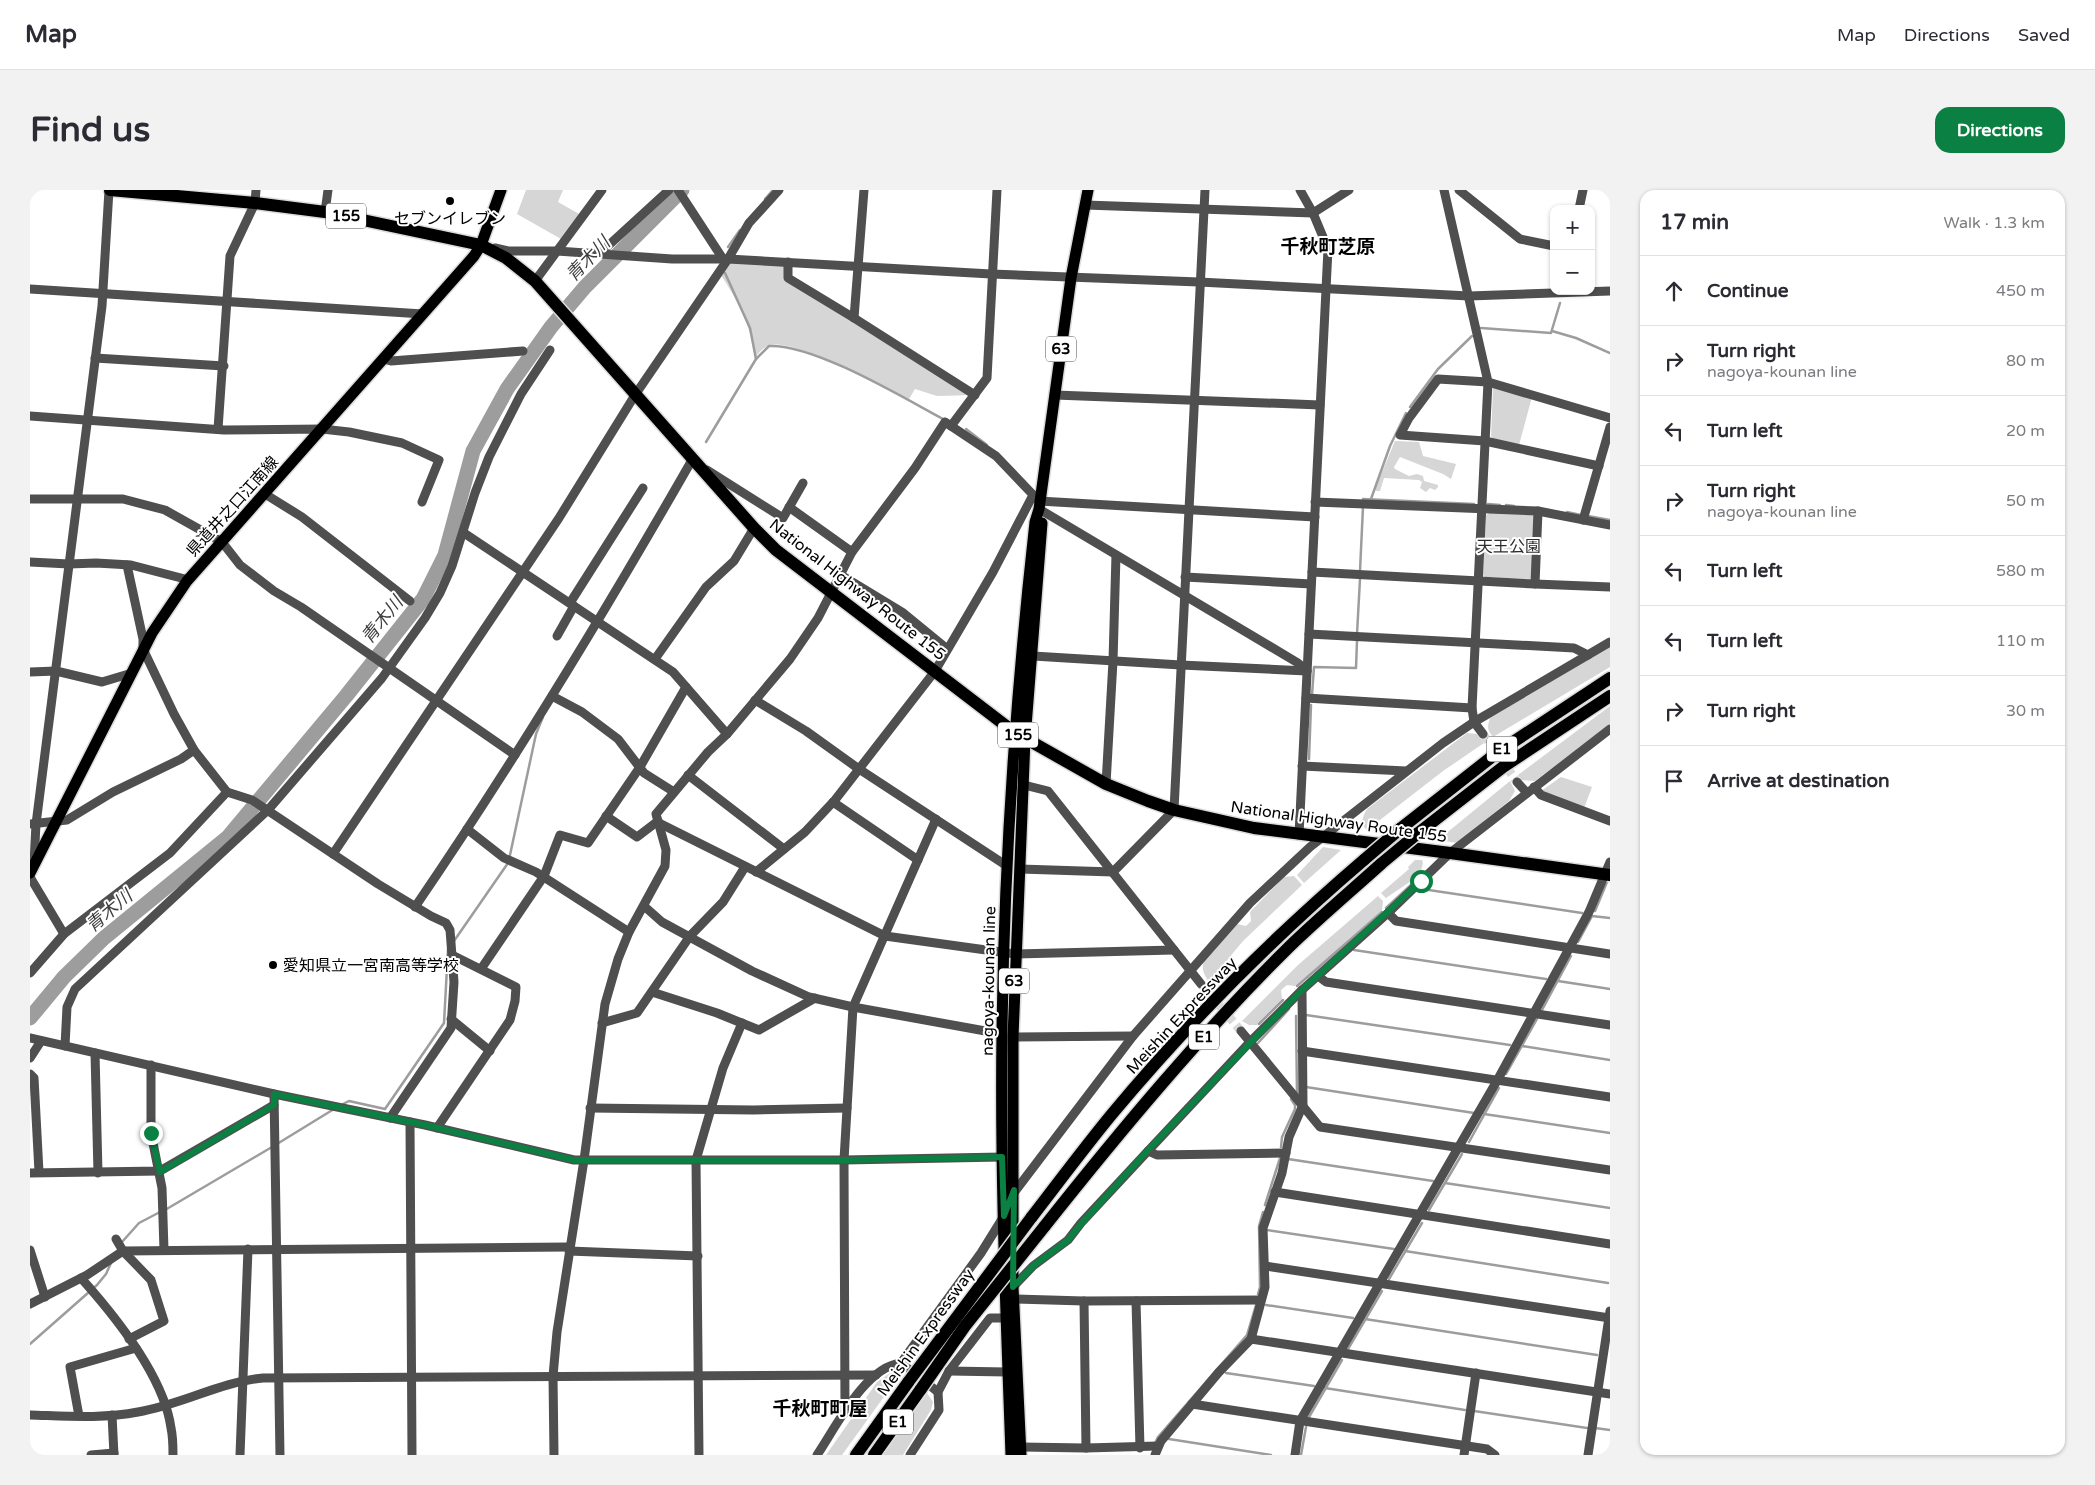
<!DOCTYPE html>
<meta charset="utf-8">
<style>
body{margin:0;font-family:"Varela Round","Noto Sans JP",sans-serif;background:#f2f2f3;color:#2b2b33}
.controls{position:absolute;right:15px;top:15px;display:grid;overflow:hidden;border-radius:10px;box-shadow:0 1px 4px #0004}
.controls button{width:45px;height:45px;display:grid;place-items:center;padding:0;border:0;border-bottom:1px solid #e1e1e2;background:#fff;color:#2b2b33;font:25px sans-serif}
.stop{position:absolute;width:15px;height:15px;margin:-11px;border:4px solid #0b8043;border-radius:50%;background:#fff}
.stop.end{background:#0b8043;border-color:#fff;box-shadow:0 1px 5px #0008}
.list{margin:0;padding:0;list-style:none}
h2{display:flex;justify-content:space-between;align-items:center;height:65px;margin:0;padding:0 20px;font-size:21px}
h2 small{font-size:16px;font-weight:400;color:#7c7c81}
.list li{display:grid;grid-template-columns:32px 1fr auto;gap:15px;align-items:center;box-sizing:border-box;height:70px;padding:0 20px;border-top:1px solid #e1e1e2}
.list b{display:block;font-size:19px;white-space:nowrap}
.list p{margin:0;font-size:16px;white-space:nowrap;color:#7c7c81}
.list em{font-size:16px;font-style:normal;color:#7c7c81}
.icon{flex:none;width:28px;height:28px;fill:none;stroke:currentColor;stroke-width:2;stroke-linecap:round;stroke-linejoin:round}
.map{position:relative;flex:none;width:1580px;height:1265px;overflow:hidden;border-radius:15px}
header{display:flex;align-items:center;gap:30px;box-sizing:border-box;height:70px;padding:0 25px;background:#fff;border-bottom:1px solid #e1e1e2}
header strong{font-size:24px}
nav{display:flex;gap:28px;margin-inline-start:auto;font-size:18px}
.intro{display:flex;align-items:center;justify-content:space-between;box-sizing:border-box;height:120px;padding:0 30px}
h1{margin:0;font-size:35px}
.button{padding:12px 22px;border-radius:15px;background:#0b8043;color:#fff;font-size:18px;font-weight:700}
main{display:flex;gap:30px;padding:0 30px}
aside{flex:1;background:#fff;border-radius:15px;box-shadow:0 1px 4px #0004}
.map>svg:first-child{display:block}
.green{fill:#d6d6d6}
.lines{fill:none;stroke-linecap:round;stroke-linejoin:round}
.stream{stroke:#9d9d9d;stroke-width:2.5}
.river{stroke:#9d9d9d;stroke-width:15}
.minor-tunnel{stroke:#d9d9d9;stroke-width:9;stroke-dasharray:9 4.5;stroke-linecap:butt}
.major-casing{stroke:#dbdbdb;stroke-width:14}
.highway-casing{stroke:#dbdbdb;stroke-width:15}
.minor{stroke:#4f4f4f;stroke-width:9}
.major{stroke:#000;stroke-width:11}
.highway{stroke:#000;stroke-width:12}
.highway-bridge-casing{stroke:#dbdbdb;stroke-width:15;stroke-linecap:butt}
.highway-bridge{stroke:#000;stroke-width:12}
.route{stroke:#0b8043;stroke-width:6}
.poi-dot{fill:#000;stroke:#fff;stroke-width:2}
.labels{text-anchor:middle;stroke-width:4;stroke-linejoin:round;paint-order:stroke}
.shield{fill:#fff;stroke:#4c4c4c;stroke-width:1}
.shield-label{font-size:15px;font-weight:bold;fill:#000}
.poi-label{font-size:16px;fill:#000;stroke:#fff}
.street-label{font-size:16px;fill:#000;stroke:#fff}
.park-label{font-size:16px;fill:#2d2d2d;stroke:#fff}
.water-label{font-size:18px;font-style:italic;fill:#3e3e3e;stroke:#fff}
.quarter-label{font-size:19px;font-weight:bold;fill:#000;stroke:#fff}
</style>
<header>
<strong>Map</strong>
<nav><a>Map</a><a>Directions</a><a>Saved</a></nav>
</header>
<div class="intro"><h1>Find us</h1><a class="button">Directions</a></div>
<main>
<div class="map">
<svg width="1580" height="1265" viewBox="0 0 1580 1265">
<rect width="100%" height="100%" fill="#fff"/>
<!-- green -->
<g class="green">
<polygon points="496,0 533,0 528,12 551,25 531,49 487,24"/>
<path d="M693,69L758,72V88L945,205L907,206L885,199L879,209C853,196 766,149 740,155C733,157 730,162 725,167C721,136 708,111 691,85Z"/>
<polygon points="1466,197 1502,207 1489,255 1463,249 1461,246 1463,198"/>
<polygon points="1365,251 1389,252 1393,266 1426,274 1421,289 1413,284 1370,267 1364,277 1365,279 1379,286 1387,284 1393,286 1394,291 1408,295 1408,297 1405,300 1400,298 1396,302 1390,298 1392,292 1389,290 1354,288 1350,301 1346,301 1345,299"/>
<polygon points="1461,322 1503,325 1505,328 1503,386 1500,389 1455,387 1453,385 1456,325"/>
<path d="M1580,457V477L1463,547C1457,540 1457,537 1460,528Z"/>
<polygon points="1580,516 1580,534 1505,591 1491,590 1488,585"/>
<path d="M1437,543L1447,544L1454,553L1413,581L1337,640C1329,634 1333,626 1337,619Z"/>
<polygon points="1531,587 1562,597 1554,618 1511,601"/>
<polygon points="1480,591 1485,601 1479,611 1427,653 1408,650"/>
<polygon points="1293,657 1311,660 1274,693 1267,685"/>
<polygon points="1385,670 1392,670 1393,673 1390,685 1356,708 1351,703 1379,679 1378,677"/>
<path d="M1264,686L1272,695L1213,751L1179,792C1174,784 1171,780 1174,771L1201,738L1207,734L1216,736L1221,731L1220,722L1254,687Z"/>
<polygon points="1348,706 1353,711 1352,721 1265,796 1257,795 1251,800 1252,809 1227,835 1219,835 1212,831 1268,775"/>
<polygon points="860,1183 871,1183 812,1265 796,1265 847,1192"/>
<polygon points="897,1203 903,1212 901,1220 873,1265 853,1265"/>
</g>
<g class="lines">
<!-- stream -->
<g class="stream">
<polyline points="735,9 743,0"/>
<polyline points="698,57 710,40"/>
<polyline points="1451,138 1521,143 1530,113"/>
<polyline points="1522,141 1546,148 1580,163"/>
<path d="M726,169L739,156C784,154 872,207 913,229"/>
<polyline points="1380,217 1408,179 1442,146"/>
<polyline points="936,239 957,255"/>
<polyline points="676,252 726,169 720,138 695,83"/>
<polyline points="1333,309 1444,314"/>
<polyline points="1341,309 1360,256 1376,223"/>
<polyline points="1458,314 1470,315"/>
<polyline points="1476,315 1484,316"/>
<polyline points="1537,322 1551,325"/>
<polyline points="1558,326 1580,330"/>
<polyline points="1330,381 1333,317"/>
<polyline points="1327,444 1330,389"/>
<polyline points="1282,505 1284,477 1326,478 1327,451"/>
<polyline points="1279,569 1281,515"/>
<polyline points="480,665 506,544 513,527"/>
<polyline points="1392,699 1552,723"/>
<polyline points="1356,718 1382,694"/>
<polyline points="1565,721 1577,692"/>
<polyline points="424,751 478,673"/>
<polyline points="1548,752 1562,726 1580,728"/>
<polyline points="1324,760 1516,789"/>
<polyline points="1528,791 1580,799"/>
<polyline points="1267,796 1352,722"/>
<polyline points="1512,820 1541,766"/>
<polyline points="1276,825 1480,855"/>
<polyline points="1266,826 1267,904"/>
<polyline points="1229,834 1253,810"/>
<polyline points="1228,853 1259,819"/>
<polyline points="1492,856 1580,870"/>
<polyline points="1476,884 1507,829"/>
<polyline points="1276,897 1444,923"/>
<polyline points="311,915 319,911 355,919 414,833 418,759"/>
<polyline points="1454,924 1580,943"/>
<polyline points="1439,952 1469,898"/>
<polyline points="247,954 304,919"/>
<polyline points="1251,957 1252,947 1265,919 1265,915 1261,909"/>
<polyline points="1258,969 1403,991"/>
<polyline points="1415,993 1580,1018"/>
<polyline points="1235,1015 1250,968"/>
<polyline points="135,1020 242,957"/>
<polyline points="1399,1020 1432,964"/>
<polyline points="1237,1040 1364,1059"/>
<polyline points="92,1052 109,1033 130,1022"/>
<polyline points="1375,1061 1578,1093"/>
<polyline points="1359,1089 1392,1033"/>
<polyline points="1228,1104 1230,1097 1229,1036 1233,1022"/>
<polyline points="1236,1115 1323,1128"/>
<polyline points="1335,1129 1567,1165"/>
<polyline points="0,1154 67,1095 76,1084 81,1073"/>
<polyline points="1318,1159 1352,1101"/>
<polyline points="1196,1183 1284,1196"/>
<polyline points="1295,1198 1435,1220"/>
<polyline points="1444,1221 1557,1238"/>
<polyline points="1279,1227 1312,1170"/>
<polyline points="1565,1238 1580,1240"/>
<polyline points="1139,1249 1241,1265"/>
<polyline points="1125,1253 1128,1247 1217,1145 1226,1115"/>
<polyline points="1271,1265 1276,1237"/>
</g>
<!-- river -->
<polyline class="river" points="0,828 34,787 74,748 198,647 316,506 393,409 415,365 443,261 477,199 521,137 555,97 652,0"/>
<!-- minor-tunnel -->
<g class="minor-tunnel">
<polyline points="1453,544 1487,592"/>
<polyline points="1171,794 1211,841"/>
</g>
<defs>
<g id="major">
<polyline points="0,683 122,443 157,391 444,66 451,55 471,0"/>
<path d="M981,1265C976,1124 970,983 972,842C974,672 986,501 1005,332L1009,319L1041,88L1058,0"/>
<polyline points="991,1265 983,1097 983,847 995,549 1012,333"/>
</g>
<g id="highway">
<polyline points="80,0 225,13 295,22 451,55 476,68 505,91 724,338 746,360 984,542 1076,594 1118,611 1144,620 1224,638 1420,663 1580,685"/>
<polyline points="1370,639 1468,562 1580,488"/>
<polyline points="1387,644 1473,577 1580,506"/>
<path d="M1001,1028C1028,993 1054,958 1082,924C1157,834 1246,745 1335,669"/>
<path d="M1014,1037C1091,940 1171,844 1259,757C1289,728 1321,701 1352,673"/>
<polyline points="826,1265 879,1191"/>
<polyline points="844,1265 891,1199"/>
</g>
</defs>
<!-- major casing -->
<use href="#major" class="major-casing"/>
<!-- highway casing -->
<use href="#highway" class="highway-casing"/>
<!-- minor -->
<g class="minor">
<polyline points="648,0 693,69"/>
<polyline points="1414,0 1458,192 1442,518 1444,532 1453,544"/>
<polyline points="1429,0 1490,49 1524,56"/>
<polyline points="1055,15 1283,23 1319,0"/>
<polyline points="1549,19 1553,0"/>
<polyline points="295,22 298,0"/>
<polyline points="465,58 478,61 527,61 642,69 698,69 961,84 1169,92 1439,106 1580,101"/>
<polyline points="569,64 639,0"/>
<polyline points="758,72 758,88 824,128 945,205"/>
<polyline points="505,91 572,0"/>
<polyline points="0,99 393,124"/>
<polyline points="824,128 834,0"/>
<polyline points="65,168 194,176"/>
<polyline points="354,169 361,171 493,161"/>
<polyline points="1025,205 1290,215"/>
<polyline points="0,226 194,240 292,239 319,242 372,253 409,270 392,312"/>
<polyline points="921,236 966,266 1009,311 1285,327"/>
<polyline points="188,239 200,66 225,13 226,0"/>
<polyline points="1569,276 1455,251 1370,245 1379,228 1408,189 1458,192 1580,228"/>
<polyline points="677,280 753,328 773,293"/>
<polyline points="235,304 272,327 380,411"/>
<polyline points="0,309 93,309 135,320 192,352 210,375 244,401 271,417 485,565"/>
<polyline points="1285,312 1508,321 1580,335"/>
<polyline points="759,317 822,362"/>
<polyline points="1009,319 1268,473 1277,481"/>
<polyline points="1553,330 1580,237"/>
<polyline points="434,343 643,482 697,544"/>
<polyline points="0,372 39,374 66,373 101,375 155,389 157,391"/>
<polyline points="97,375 113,449 113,459 144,524 164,560 197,602 222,610 348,694 401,726 416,733 420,740 424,792 421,838 360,928"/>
<polyline points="1282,382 1505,394 1508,321"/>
<polyline points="811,385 872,422 916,458"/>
<polyline points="1155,387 1281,394"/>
<polyline points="1505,394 1580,397"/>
<polyline points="540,413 613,298"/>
<polyline points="1279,444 1544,458 1558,465"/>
<polyline points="527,446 544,416"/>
<polyline points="1003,466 1151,475 1277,481"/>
<polyline points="625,469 676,397 704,371 724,338"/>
<polyline points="0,482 26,481 72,492 102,483"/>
<polyline points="522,506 552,522 588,549 614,583 644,602"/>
<polyline points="1276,508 1442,518"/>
<polyline points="725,510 776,541 829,579 977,676"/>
<polyline points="1272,576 1376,581"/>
<polyline points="658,585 754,659"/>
<polyline points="1487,592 1497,603"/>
<polyline points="1076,594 1083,471 1086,365"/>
<polyline points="994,595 1018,601 1171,794"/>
<polyline points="1504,597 1511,605 1580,631"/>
<polyline points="803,612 888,670"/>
<polyline points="576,626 607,647 628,631"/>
<polyline points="629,633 855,746 985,764 1144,760"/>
<polyline points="0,634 37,630 83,602 151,569 164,560"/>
<polyline points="437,639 474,668 506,682 599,742"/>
<polyline points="1269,645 1298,59 1283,23 1270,0"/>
<polyline points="303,664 529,328 605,205 698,69 719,33 749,0"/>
<polyline points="4,673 6,634 72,116 79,0"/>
<polyline points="990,679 1083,682 1144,620 1175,0"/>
<polyline points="726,682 775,642 805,610 905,481 963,382 1003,305"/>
<polyline points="0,687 34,744"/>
<polyline points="614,716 632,732 722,781 779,807 823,817 972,844"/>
<path d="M385,717C484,572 575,422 662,270L666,273"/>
<polyline points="1358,723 1366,731 1580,764"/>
<polyline points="451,779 514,686 530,645 558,653 610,577 656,497"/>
<polyline points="0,783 34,744 140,663 197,602"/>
<polyline points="1288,786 1296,792 1580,835"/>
<polyline points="622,802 687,823 729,840 785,808"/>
<polyline points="421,829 460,861"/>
<polyline points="572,833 607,823 660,746 693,712 715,677"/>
<polyline points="1211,841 1290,937 1580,980"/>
<polyline points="983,847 1103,846"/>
<polyline points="0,848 244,904 395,935 544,970 814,970 972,967"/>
<polyline points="35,856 37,817 45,799 238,620 352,488 395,428 410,403 422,376 445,303 459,267 491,204 520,160"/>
<polyline points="1272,861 1580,907"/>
<polyline points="65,863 68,983"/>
<polyline points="0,868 11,851"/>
<polyline points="121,875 121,943 132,998 134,1060"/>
<polyline points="0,884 4,888 9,982"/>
<polyline points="244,904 250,1265"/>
<polyline points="560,918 723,920 817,918"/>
<polyline points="380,932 382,1265"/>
<polyline points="407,938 480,830 485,811 486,797 422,765"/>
<polyline points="1118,961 1127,965 1256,963"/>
<polyline points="0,983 130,981 244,915"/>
<polyline points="1245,1002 1580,1054"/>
<polyline points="983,1004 1103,846 1220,713 1280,657 1413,553 1444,532 1580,452"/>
<polyline points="86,1049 93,1061 121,1090 134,1131 99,1149"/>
<polyline points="0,1060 15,1107"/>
<polyline points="539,1061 668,1066"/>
<polyline points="1235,1076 1580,1128"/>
<path d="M51,1088C85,1126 134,1186 141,1238C143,1247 143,1256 143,1265"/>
<polyline points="983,1097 1003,1076 1038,1050 1051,1033 1118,961 1219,853 1272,800 1358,723 1420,663 1580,539"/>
<polyline points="984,1109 1054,1111 1231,1110"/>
<polyline points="1054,1111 1056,1258"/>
<polyline points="1106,1111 1110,1258"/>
<polyline points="0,1114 57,1085 93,1061 539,1057"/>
<polyline points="1221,1149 1580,1204"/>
<polyline points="871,1173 908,1202"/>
<polyline points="919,1181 977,1182"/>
<polyline points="1162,1214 1457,1259 1465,1265"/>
<polyline points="815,1223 814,970 823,817 906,629"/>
<path d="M0,1225C35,1226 73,1229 108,1222C151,1215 190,1192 233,1188L846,1185"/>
<polyline points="82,1225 84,1265"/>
<polyline points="49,1226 40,1177 106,1158"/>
<polyline points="991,1257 1056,1258 1128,1256"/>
<polyline points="61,1265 84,1263"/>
<polyline points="210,1265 218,1059"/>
<polyline points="524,1265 523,1186 527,1142 554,970 575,814 588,769 599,742 635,676 636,660 626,624 678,562 697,544 760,469 788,428 822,362 885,278 915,232 921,236 957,188 967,0"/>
<polyline points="669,1265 666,970 693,878 712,833"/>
<path d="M787,1265C806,1237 835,1177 871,1173L951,1063L974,1026"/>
<polyline points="880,1265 909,1220 908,1202 919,1181 960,1128 976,1128"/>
<polyline points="1125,1265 1131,1251 1189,1182 1221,1149 1235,1097 1233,1038 1252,983 1259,947 1273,915 1272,800"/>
<polyline points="1265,1265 1270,1231 1468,889 1559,722 1580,672"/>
<polyline points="1434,1265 1446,1183"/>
<polyline points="1558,1265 1580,1121"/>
</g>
<!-- major -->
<use href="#major" class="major"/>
<!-- highway -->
<use href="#highway" class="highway"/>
<defs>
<g id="highway-bridge">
<polyline points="1335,669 1370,639"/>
<polyline points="1352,673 1387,644"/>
<polyline points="879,1191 1001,1028"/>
<polyline points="891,1199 935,1136 1014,1037"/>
</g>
</defs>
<!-- highway-bridge casing -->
<use href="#highway-bridge" class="highway-bridge-casing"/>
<!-- highway-bridge -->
<use href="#highway-bridge" class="highway-bridge"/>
</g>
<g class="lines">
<!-- route -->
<polyline class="route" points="121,943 130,982 244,915 244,904 395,935 544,970 814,970 972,967 974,1026 984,1000 983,1097 1003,1076 1038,1050 1051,1034 1118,960 1220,853 1272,800 1391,691"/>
</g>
<!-- markers -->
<g class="poi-dot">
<circle cx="420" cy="11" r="5"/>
<circle cx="243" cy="775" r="5"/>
</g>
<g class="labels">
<!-- shield labels -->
<g class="shield">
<rect x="296" y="13.5" width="40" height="25" rx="4"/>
<rect x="1016" y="146.5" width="30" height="25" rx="4"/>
<rect x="968" y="532.5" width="40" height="25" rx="4"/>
<rect x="1457" y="546.5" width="30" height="25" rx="4"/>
<rect x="969" y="778.5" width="30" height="25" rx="4"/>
<rect x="1159" y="834.5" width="30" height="25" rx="4"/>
<rect x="853" y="1219.5" width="30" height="25" rx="4"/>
</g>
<g class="shield-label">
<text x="316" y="31">155</text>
<text x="1031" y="164">63</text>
<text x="988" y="550">155</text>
<text x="1472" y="564">E1</text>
<text x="984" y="796">63</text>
<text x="1174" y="852">E1</text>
<text x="868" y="1237">E1</text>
</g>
<!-- poi labels -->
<g class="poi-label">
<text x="420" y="34">セブンイレブン</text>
<text x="253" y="781" text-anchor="start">愛知県立一宮南高等学校</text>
</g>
<!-- street labels -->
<g class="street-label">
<text transform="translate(202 316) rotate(-48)" y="6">県道井之口江南線</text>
<text transform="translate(828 399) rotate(38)" y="6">National Highway Route 155</text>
<text transform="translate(1309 631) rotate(8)" y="6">National Highway Route 155</text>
<text transform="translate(958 791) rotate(-89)" y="6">nagoya-kounan line</text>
<text transform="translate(1151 825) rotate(-47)" y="6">Meishin Expressway</text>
<text transform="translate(895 1142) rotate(-54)" y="6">Meishin Expressway</text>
</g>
<!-- park labels -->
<g class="park-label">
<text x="1479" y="362">天王公園</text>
</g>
<!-- water labels -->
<g class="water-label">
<text transform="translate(558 69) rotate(-46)" y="6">青木川</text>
<text transform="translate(352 430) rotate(-51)" y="6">青木川</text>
<text transform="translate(79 721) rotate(-40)" y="6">青木川</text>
</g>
<!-- quarter labels -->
<g class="quarter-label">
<text x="1298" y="63">千秋町芝原</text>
<text x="790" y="1225">千秋町町屋</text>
</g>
</g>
</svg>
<div class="controls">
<button>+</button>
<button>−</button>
</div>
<div class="stop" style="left:1391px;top:691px"></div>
<div class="stop end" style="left:121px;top:943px"></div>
</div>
<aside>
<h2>17 min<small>Walk · 1.3 km</small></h2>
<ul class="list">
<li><svg class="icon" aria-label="ahead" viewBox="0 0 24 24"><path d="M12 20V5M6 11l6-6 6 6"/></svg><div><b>Continue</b></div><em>450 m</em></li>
<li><svg class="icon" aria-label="right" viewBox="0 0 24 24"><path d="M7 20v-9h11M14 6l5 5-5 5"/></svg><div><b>Turn right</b><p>nagoya-kounan line</p></div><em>80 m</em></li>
<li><svg class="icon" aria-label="left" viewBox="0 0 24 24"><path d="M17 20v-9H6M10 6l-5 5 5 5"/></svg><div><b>Turn left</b></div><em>20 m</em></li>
<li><svg class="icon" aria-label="right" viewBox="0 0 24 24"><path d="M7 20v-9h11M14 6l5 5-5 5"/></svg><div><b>Turn right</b><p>nagoya-kounan line</p></div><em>50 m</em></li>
<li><svg class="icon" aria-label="left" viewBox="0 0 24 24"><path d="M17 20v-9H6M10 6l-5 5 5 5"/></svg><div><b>Turn left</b></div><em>580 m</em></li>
<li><svg class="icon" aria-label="left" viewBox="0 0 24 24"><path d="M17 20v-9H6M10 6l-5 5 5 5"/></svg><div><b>Turn left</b></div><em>110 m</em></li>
<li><svg class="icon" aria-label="right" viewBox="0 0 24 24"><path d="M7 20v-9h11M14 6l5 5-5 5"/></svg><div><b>Turn right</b></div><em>30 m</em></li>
<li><svg class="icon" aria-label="arrive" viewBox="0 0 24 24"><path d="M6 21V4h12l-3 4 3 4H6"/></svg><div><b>Arrive at destination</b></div></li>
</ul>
</aside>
</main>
